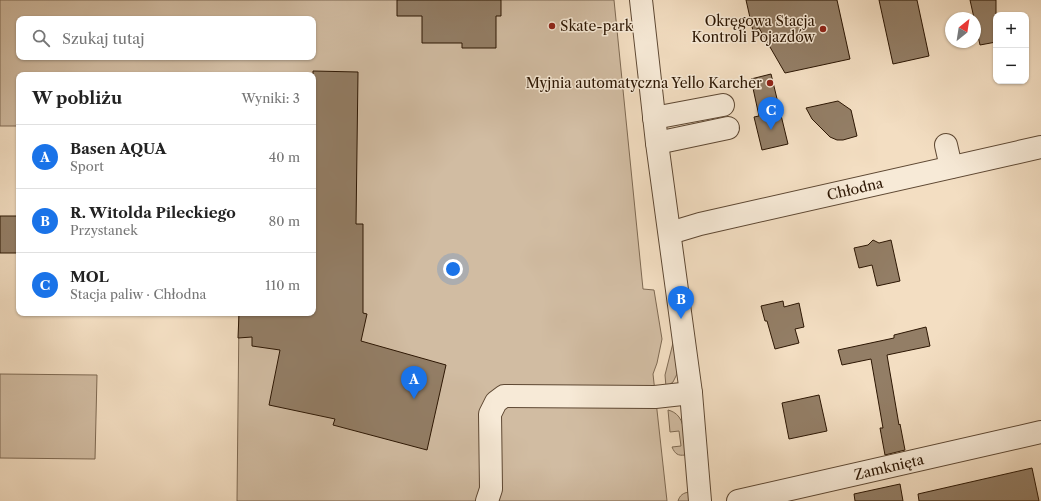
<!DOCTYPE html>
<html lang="pl">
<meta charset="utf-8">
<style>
body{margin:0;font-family:"Libre Caslon Text",serif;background:#f6f6f6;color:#222}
.controls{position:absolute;right:12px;top:12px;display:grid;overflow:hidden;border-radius:8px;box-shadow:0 1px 3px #0004}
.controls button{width:36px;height:36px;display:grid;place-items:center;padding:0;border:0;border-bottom:1px solid #e0e0e0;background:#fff;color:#222;font:20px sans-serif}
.compass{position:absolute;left:945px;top:12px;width:36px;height:36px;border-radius:50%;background:#fff;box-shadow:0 1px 3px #0004;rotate:30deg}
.you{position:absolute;left:453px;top:269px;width:14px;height:14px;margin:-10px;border:3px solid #fff;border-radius:50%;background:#1a73e8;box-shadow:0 0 0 6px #1a73e833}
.badge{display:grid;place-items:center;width:26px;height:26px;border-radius:50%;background:#1a73e8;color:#fff;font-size:13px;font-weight:700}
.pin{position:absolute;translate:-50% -33px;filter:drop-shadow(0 1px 2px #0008)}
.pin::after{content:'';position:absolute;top:21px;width:14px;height:12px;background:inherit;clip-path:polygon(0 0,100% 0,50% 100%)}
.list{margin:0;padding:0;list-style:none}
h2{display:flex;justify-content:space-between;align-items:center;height:52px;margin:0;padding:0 16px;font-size:17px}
h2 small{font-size:13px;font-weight:400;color:#767676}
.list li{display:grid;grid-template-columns:26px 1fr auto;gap:12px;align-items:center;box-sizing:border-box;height:64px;padding:0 16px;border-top:1px solid #e0e0e0}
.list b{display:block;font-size:15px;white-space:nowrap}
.list p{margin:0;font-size:13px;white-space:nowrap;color:#767676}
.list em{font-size:13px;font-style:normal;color:#767676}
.icon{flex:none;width:22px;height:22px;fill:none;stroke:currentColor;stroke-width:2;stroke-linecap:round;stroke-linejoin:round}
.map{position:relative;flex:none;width:1041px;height:501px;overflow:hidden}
.search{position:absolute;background:#fff;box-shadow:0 1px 3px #0004;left:16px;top:16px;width:300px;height:44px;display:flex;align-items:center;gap:10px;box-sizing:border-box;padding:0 14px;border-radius:8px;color:#767676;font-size:15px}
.panel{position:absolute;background:#fff;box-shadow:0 1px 3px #0004;left:16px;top:72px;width:300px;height:244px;border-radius:8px}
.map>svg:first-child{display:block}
.green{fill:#d1bca2;stroke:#7e6952;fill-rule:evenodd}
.building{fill:#937e66;stroke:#2c1603}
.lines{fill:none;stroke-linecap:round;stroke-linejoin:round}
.minor-casing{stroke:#5e4833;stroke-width:24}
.minor{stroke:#f7ead7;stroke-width:22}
.poi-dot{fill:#8f2418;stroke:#f7ead7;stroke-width:1.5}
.labels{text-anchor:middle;stroke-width:3;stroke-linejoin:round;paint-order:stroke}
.poi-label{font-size:14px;fill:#2c1603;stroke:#f7ead7;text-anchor:end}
.street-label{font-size:14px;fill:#2c1603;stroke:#f7ead7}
</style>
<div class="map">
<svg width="1041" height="501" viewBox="0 0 1041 501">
<rect width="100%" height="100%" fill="#f3dec2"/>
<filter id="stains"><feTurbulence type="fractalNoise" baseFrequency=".005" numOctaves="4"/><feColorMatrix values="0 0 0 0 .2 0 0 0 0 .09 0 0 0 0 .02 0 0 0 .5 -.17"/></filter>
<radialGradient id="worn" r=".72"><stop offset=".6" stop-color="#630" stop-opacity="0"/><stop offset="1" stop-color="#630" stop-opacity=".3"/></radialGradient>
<!-- green -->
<g class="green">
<path d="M0,0H614L643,289L654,290L662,339L657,363L653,374L667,501H237L239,313H313V75H19V126H0ZM19,19H313V57H19Z"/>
<polygon points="674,339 677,374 673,382 666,387 665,375"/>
<polygon points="0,374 97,375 95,459 0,458"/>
<path d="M668,410C672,411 676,413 679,417C686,426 684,444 685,455C678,456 675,454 672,447L681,446L679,431L670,432Z"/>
<path d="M689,492L690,501H678C680,495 683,493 689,492Z"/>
</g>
<!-- building -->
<g class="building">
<polygon points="397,0 501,0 501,16 496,16 496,48 462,48 462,43 422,43 422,16 397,16"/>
<polygon points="746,0 837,0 850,59 785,73 759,28 753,31"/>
<polygon points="879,0 917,0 929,56 893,64"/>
<polygon points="970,0 996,0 996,42 980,45"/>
<polygon points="313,71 358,72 356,224 363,224 363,313 367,314 361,341 446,365 427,450 333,425 335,419 269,405 280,350 252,346 252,337 238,338 239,313 313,313"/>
<polygon points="771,74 788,144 762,150 754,117 759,116 751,79"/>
<polygon points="838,101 851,110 857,136 843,140 837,140 830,137 812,119 806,108"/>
<rect x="0" y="216" width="19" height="37"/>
<polygon points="873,240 879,243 891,240 900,281 877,286 872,265 859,268 854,248 868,245"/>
<polygon points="783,301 784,307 799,303 804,327 795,329 799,343 775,349 767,321 765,321 761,306"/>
<polygon points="926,327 930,346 887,355 899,425 900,424 905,450 885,455 880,428 883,428 871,359 842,365 838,350 894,338 894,335"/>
<polygon points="819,395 827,431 789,439 782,403"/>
<polygon points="1032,468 1039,501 919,501 918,494"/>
<polygon points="900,484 903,501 855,501 854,494"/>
</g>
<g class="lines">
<defs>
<g id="minor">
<polyline points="641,0 657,143 691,393 700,501"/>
<polyline points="654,118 723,105"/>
<polyline points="657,143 728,128"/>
<polyline points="946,145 951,167"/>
<polyline points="670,233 700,224 1041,147"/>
<polyline points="487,501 491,489 490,414 496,402 504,396 655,397 691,393"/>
<polyline points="738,501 1041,432"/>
</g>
</defs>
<!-- minor casing -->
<use href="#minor" class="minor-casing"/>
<!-- minor -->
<use href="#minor" class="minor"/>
</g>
<!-- markers -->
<g class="poi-dot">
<circle cx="552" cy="26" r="4"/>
<circle cx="823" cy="29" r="4"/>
<circle cx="770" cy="83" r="4"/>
</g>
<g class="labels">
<!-- poi labels -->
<g class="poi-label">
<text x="815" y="26">Okręgowa Stacja<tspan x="815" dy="16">Kontroli Pojazdów</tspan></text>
<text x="560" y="31" text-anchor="start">Skate-park</text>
<text x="762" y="88">Myjnia automatyczna Yello Karcher</text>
</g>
<!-- street labels -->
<g class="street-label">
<text transform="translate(855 189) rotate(-13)" y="5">Chłodna</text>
<text transform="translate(889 467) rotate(-13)" y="5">Zamknięta</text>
</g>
</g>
<rect width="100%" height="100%" filter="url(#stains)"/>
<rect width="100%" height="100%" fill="url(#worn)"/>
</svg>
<div class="controls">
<button>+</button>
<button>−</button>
</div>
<svg class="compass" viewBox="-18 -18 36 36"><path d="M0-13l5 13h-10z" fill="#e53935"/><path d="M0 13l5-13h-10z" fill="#767676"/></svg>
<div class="you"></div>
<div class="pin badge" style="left:414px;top:399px">A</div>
<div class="pin badge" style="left:681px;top:319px">B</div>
<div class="pin badge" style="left:771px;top:130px">C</div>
<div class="search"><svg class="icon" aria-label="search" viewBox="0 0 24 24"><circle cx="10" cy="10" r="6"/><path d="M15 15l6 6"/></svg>Szukaj tutaj</div>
<section class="panel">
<h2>W pobliżu<small>Wyniki: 3</small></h2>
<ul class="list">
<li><span class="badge">A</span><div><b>Basen AQUA</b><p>Sport</p></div><em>40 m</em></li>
<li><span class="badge">B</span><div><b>R. Witolda Pileckiego</b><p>Przystanek</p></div><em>80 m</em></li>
<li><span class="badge">C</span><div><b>MOL</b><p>Stacja paliw · Chłodna</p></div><em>110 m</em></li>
</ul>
</section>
</div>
